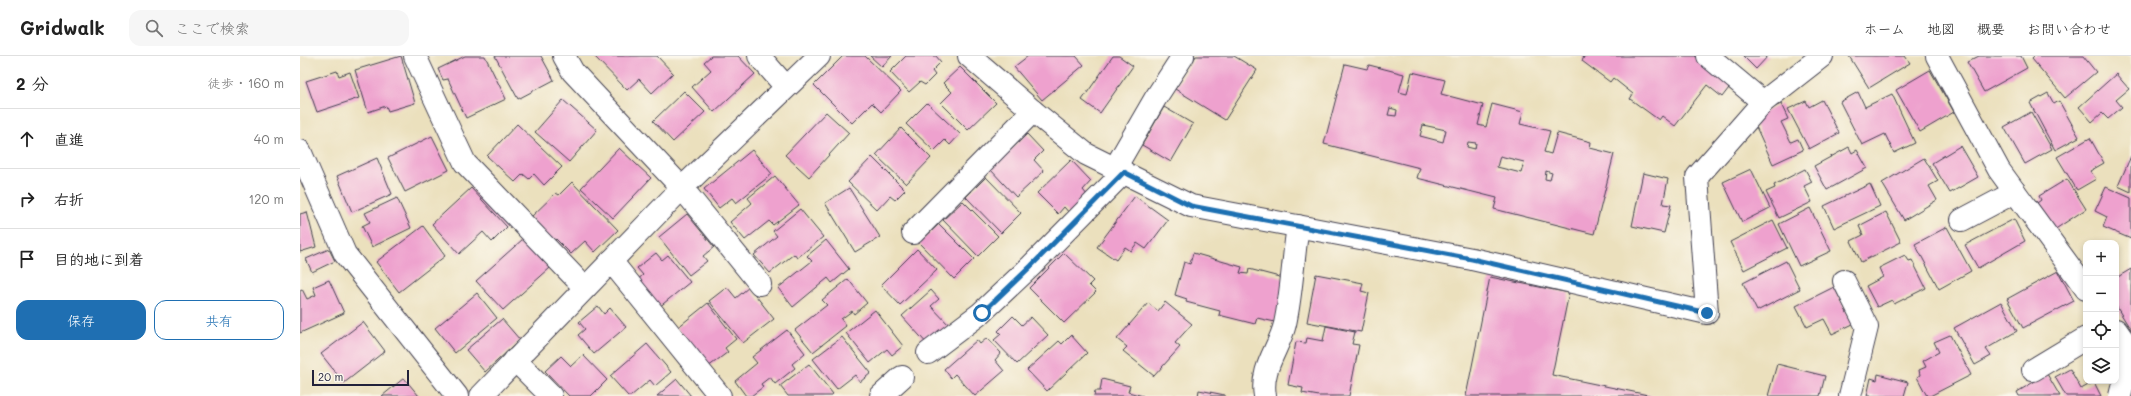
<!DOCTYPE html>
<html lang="ja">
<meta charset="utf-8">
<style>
body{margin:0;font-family:Mali,"Klee One",sans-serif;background:#f6f6f6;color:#222}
.controls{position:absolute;right:12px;bottom:12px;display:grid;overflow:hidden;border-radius:8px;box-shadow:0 2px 6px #0003}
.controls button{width:36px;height:36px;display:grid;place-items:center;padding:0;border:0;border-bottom:1px solid #e0e0e0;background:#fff;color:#222;font:20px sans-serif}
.scale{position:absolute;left:12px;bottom:10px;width:97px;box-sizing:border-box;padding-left:4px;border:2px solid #22223b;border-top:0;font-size:11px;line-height:14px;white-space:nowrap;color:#22223b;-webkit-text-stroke:3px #fbf7ec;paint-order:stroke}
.stop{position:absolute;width:12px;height:12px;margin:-9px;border:3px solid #1f6fb2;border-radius:50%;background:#fff}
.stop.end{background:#1f6fb2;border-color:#fff;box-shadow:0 1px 4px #0008}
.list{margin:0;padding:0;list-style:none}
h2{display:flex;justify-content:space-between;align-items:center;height:52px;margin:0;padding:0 16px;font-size:17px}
h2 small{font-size:13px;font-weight:400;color:#767676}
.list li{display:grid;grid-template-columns:26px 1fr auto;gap:12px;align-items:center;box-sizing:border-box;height:60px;padding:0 16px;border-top:1px solid #e0e0e0}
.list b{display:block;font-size:15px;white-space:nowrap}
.list em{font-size:13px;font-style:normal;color:#767676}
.actions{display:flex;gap:8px;padding:12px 16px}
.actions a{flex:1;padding:9px 0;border:1px solid #1f6fb2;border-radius:12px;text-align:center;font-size:14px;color:#1f6fb2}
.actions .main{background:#1f6fb2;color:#fff}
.icon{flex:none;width:22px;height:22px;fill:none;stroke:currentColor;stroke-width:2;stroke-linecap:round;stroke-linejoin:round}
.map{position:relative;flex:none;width:1831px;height:340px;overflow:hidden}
header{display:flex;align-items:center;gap:24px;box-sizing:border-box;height:56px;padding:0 20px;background:#fff;border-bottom:1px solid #e0e0e0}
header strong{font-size:19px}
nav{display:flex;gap:22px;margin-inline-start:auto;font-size:14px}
.search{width:280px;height:36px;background:#f6f6f6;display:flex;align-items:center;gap:10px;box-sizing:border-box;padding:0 14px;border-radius:12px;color:#767676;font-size:15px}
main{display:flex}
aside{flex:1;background:#fff}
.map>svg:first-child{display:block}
.building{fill:#eea1ce;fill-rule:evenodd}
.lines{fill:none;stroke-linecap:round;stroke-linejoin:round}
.minor-casing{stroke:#403e4e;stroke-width:24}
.minor{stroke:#fff;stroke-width:22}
.route{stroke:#1f6fb2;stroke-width:5}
</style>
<header>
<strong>Gridwalk</strong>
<div class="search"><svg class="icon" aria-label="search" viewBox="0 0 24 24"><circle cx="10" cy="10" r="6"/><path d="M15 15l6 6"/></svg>ここで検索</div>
<nav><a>ホーム</a><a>地図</a><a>概要</a><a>お問い合わせ</a></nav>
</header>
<main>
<aside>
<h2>2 分<small>徒歩 · 160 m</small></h2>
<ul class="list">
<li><svg class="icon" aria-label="ahead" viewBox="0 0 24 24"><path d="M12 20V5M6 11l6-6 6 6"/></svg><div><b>直進</b></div><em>40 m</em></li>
<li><svg class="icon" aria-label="right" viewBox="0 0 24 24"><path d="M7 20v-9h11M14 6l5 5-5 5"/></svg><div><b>右折</b></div><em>120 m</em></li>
<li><svg class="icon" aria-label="arrive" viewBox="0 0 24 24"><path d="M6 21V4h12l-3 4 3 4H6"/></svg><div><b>目的地に到着</b></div></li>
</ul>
<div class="actions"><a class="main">保存</a><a>共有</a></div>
</aside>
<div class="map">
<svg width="1831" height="340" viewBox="0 0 1831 340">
<rect width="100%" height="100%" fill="#fbf7ec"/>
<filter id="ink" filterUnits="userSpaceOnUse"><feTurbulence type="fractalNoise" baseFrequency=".025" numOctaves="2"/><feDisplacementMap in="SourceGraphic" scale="8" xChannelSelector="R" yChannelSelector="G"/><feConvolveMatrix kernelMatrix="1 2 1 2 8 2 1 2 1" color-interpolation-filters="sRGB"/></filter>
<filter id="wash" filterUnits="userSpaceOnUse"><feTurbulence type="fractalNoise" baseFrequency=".012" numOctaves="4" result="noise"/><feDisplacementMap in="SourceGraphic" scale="16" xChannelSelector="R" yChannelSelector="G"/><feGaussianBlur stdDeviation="0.9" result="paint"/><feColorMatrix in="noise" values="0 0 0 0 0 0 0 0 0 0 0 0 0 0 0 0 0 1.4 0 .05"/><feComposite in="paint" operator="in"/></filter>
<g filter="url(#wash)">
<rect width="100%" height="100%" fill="#ebe0bd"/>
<g id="blocks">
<!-- building -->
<g class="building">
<polygon points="101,0 115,47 88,55 86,50 68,56 55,14"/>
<polygon points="165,0 185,0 206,43 166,62 148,23 143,24 138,13"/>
<polygon points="195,0 241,0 254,24 218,43"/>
<polygon points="294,0 357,0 373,17 352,37 339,23 327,34"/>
<polygon points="411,0 438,0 455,18 414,56 392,31 411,14 404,6"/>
<polygon points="543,0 565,0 601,35 581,56 572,47 552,67 514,29"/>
<polygon points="570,0 592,0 582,11"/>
<polygon points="606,0 636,0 641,6 632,15 635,19 625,29 620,26 609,36 590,16"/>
<polygon points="728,0 776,0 784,9 742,44 714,11"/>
<polygon points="813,0 819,0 833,10 800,57 782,44"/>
<polygon points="896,0 934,0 957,14 925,64 875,33"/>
<polygon points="1282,0 1395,0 1432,28 1422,41 1407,29 1375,70 1362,60 1359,64 1330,43 1333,38 1313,22 1310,26 1282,5 1284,1"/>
<polygon points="1443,0 1468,0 1456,13"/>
<polygon points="1549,0 1605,0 1610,7 1569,32"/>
<polygon points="1679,0 1721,0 1727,12 1684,36 1667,6"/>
<polygon points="1735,0 1783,0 1796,16 1765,42 1732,3"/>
<path d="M1045,8L1067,13L1069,9L1104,18L1099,36L1107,38L1112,16L1145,24L1141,38L1183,49L1178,69L1186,71L1192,48L1223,56L1220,68L1250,75L1244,96L1251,98L1257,77L1291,86L1290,92L1314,98L1294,178L1194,153L1197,142L1117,122L1120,112L1024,88ZM1090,52L1097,54L1096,60L1088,59ZM1123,69L1146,74L1143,86L1120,80ZM1168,86L1176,87L1175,93L1167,91ZM1200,100L1224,106L1221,117L1197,111ZM1246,115L1252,117L1250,124L1245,123Z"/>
<polygon points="660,11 696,47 668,74 641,47 652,36 643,27"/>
<polygon points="1630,14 1654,56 1620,76 1596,34"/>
<polygon points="37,15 39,20 50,16 59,42 17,56 6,25"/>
<polygon points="1816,18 1829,33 1816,44 1822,51 1808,63 1802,57 1792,66 1779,51"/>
<polygon points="384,35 405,56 373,86 353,65"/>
<polygon points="1558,36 1565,51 1592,38 1615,87 1594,97 1585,78 1562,89 1540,46"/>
<polygon points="1748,37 1754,48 1759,45 1779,81 1755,94 1730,47"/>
<polygon points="263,44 297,74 269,106 235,76"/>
<polygon points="1522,44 1539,77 1509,93 1488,53 1506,45 1509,51"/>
<polygon points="627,47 660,78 650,89 645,84 634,95 606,68"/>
<polygon points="1481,48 1488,63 1481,66 1491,86 1498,83 1503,94 1473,108 1452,62"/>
<polygon points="864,51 893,68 871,106 842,89"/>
<polygon points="526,56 549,77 509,121 485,99"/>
<polygon points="1731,56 1752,93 1725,108 1704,71"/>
<polygon points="217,68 262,111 244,129 234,118 229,123 223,118 215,126 187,100"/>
<polygon points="601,72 631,102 606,128 576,99"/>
<polygon points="727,78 743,95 734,104 744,115 716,141 690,113"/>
<polygon points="132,80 149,114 105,136 88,102"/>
<polygon points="1790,82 1804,107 1790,115 1796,123 1777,134 1757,101"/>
<polygon points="1660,90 1678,121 1650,137 1632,107"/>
<polygon points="1549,91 1552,97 1557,94 1567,112 1527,134 1514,110"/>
<polygon points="319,92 351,122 313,162 281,132"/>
<polygon points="452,94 472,118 436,147 432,142 419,152 404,133"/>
<polygon points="1831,100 1831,136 1818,130"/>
<polygon points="572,101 605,134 595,144 590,140 577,154 548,126"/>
<polygon points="77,102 92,138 52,156 37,120"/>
<polygon points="1624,102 1638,125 1629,130 1637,144 1604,164 1582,127"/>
<polygon points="771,104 791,125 783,134 788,140 770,158 764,151 758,158 737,137"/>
<polygon points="1451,113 1470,152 1442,166 1423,126"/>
<polygon points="1505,113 1512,126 1504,130 1512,146 1479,162 1466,136 1475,132 1474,129"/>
<polygon points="1343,117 1368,123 1363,148 1371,149 1364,177 1332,170"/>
<polygon points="475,120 499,149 473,169 469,165 445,184 430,166 452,147 448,142"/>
<polygon points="686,121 721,157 701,177 666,141"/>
<polygon points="1767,123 1786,153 1754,174 1737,147 1741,144 1739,140"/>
<polygon points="272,126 318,174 295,196 285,185 271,198 256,183 252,187 230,162 256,137 259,139"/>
<polygon points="1570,128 1580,150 1534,172 1524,150"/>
<polygon points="1806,131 1831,142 1831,183 1803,171 1807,161 1795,155"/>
<polygon points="171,132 207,171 192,186 183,176 159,198 132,168"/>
<polygon points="549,132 580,181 555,196 525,147"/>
<polygon points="835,140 868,164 846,193 837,187 831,195 825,191 816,204 797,191"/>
<polygon points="97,142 111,172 72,191 62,170 70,166 65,157"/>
<polygon points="663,145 698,180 678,200 643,164"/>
<polygon points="1510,152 1531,195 1499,210 1479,168"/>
<polygon points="500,153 523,181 497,202 494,198 470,217 454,199 477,180 473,175"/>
<polygon points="7,156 16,191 0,196 0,158"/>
<polygon points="1586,156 1601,186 1561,206 1551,185 1563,179 1559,170"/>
<polygon points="387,158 414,191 403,200 407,205 389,219 359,181"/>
<polygon points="1714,163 1725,185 1678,212 1665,189"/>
<polygon points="1473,164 1487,192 1444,214 1430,186"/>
<polygon points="639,168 674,203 654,223 619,187"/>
<polygon points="123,170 145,200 99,236 76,206"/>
<polygon points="1647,171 1671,215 1639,233 1615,188"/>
<polygon points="223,183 250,212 203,254 176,225"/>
<polygon points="526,184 549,213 532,227 528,222 493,251 478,232 512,205 507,200"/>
<polygon points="29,193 35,205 12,216 6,203"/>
<polygon points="617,193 637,214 600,249 581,229"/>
<polygon points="356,197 362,204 368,199 390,226 358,252 336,225 343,219 337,212"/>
<polygon points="764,197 793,225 789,229 796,236 764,267 729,232"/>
<polygon points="893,197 942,211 940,217 948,218 949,213 987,223 975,266 957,262 955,268 919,259 920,255 886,246 887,243 875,239 884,206 890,208"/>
<polygon points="1605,199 1609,205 1612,204 1626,232 1594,248 1592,244 1577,251 1566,230 1583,221 1579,212"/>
<polygon points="1486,205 1500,233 1457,255 1443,227"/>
<polygon points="1831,213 1831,274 1816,250 1816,222"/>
<polygon points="1758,215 1774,245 1723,272 1707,243"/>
<polygon points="1016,218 1063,227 1061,235 1069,237 1061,276 1007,266"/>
<polygon points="1190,221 1269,237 1252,319 1353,340 1166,340"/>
<polygon points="548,223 567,247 554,258 552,255 541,263 546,270 513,296 495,274 527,249 522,244"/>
<polygon points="29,224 44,257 0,277 0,234 2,233 7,243 16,239 13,231"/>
<polygon points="427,231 436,242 449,231 474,263 443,287 409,245"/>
<polygon points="1534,231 1553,268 1532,278 1524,263 1507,271 1496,250"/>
<polygon points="631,234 639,243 631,250 650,270 629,290 602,260"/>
<polygon points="177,237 197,262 155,297 135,272"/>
<polygon points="865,246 892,268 875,287 880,291 854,320 823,295 827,291 817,283 848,247 858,255"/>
<polygon points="1701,246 1717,275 1686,293 1691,300 1675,309 1654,272"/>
<polygon points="408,247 436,283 425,292 428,296 408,311 377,272"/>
<polygon points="298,250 304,258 310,252 326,271 294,298 278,279 285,273 279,266"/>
<polygon points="575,254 603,290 592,299 587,293 570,307 546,277"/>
<polygon points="713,260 722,269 731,261 748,279 717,308 694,284 701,278 698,275"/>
<polygon points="202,263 220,284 185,316 166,294"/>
<polygon points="63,266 85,295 44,327 21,298"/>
<polygon points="1026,270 1055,276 1052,288 1059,289 1049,340 1019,340 1002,337 1003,332 988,329 996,286 1006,287 1007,282 1023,285"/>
<polygon points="487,274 505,297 492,308 495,312 475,328 470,321 461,328 463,331 451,340 446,340 435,325 457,307 452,301"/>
<polygon points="771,279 787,297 747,335 727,314 759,285 762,288"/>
<polygon points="1650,279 1671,319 1630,340 1627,340 1617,321 1620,319 1619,314 1626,311 1623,305 1639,296 1634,286"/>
<polygon points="542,281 571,317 560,326 555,319 537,333 513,303"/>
<polygon points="687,282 701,297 695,304 704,315 675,340 655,318 651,322 644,313 677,284 680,288"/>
<polygon points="347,288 371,316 355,330 350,324 331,340 328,340 310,320"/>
<polygon points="283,299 307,324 291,340 269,340 245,315 261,300 271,310"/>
<polygon points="509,308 533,338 530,340 488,340 480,330"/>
<polygon points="1477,308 1525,320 1520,340 1468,340"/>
<polygon points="1770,313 1781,333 1794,326 1801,340 1766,340 1755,321"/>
<polygon points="1578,318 1608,326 1604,340 1567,340 1571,322 1577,324"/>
<polygon points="1747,318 1760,340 1719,340 1717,336"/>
<polygon points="104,322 119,340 82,340"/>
<polygon points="377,323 391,340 357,340"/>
<polygon points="802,323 830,330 828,336 843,340 794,340 795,335 800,335"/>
<polygon points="899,334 925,339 925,340 898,340"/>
</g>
</g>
</g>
<g filter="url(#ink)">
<use href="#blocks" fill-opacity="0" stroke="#403e4e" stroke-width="1"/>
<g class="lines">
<defs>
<g id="minor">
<polyline points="115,0 165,107 285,232"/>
<polyline points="264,0 273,16 382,132 460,228"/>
<polyline points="459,0 486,31"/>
<polyline points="669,0 733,55 786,98 891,150 1172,203 1407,257 1397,121 1463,46 1522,0"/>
<polyline points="1408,0 1463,46"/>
<polyline points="1637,0 1699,114 1786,233"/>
<polyline points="0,95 45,198 157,340"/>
<polyline points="815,112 855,43 883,0"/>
<polyline points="1662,164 1715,136"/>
<polyline points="613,177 733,55"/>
<polyline points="311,205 420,340"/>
<polyline points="1544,225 1567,271 1550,340"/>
<polyline points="1816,274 1831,295"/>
<polyline points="628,297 681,257 731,210 824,116"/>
<polyline points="215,304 251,340"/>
<polyline points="1733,314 1786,282"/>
<polyline points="181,340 382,132 519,0"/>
<polyline points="581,340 602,321"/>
<path d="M965,340C960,312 979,293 985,268C992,236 993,202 998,170"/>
<polyline points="1820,340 1831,296"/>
</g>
</defs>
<!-- minor casing -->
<use href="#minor" class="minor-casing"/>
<!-- minor -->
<use href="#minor" class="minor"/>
</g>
</g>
<g class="lines" filter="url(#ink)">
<!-- route -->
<polyline class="route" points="682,257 731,210 824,116 891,150 1172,203 1407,257"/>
</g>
</svg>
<div class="controls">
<button>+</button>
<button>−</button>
<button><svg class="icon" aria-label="locate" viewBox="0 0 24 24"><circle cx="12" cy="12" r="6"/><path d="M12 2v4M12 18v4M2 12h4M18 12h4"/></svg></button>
<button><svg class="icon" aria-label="layers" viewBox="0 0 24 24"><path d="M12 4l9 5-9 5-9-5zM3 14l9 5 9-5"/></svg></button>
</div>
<div class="scale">20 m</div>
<div class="stop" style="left:682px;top:257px"></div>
<div class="stop end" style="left:1407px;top:257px"></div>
</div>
</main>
